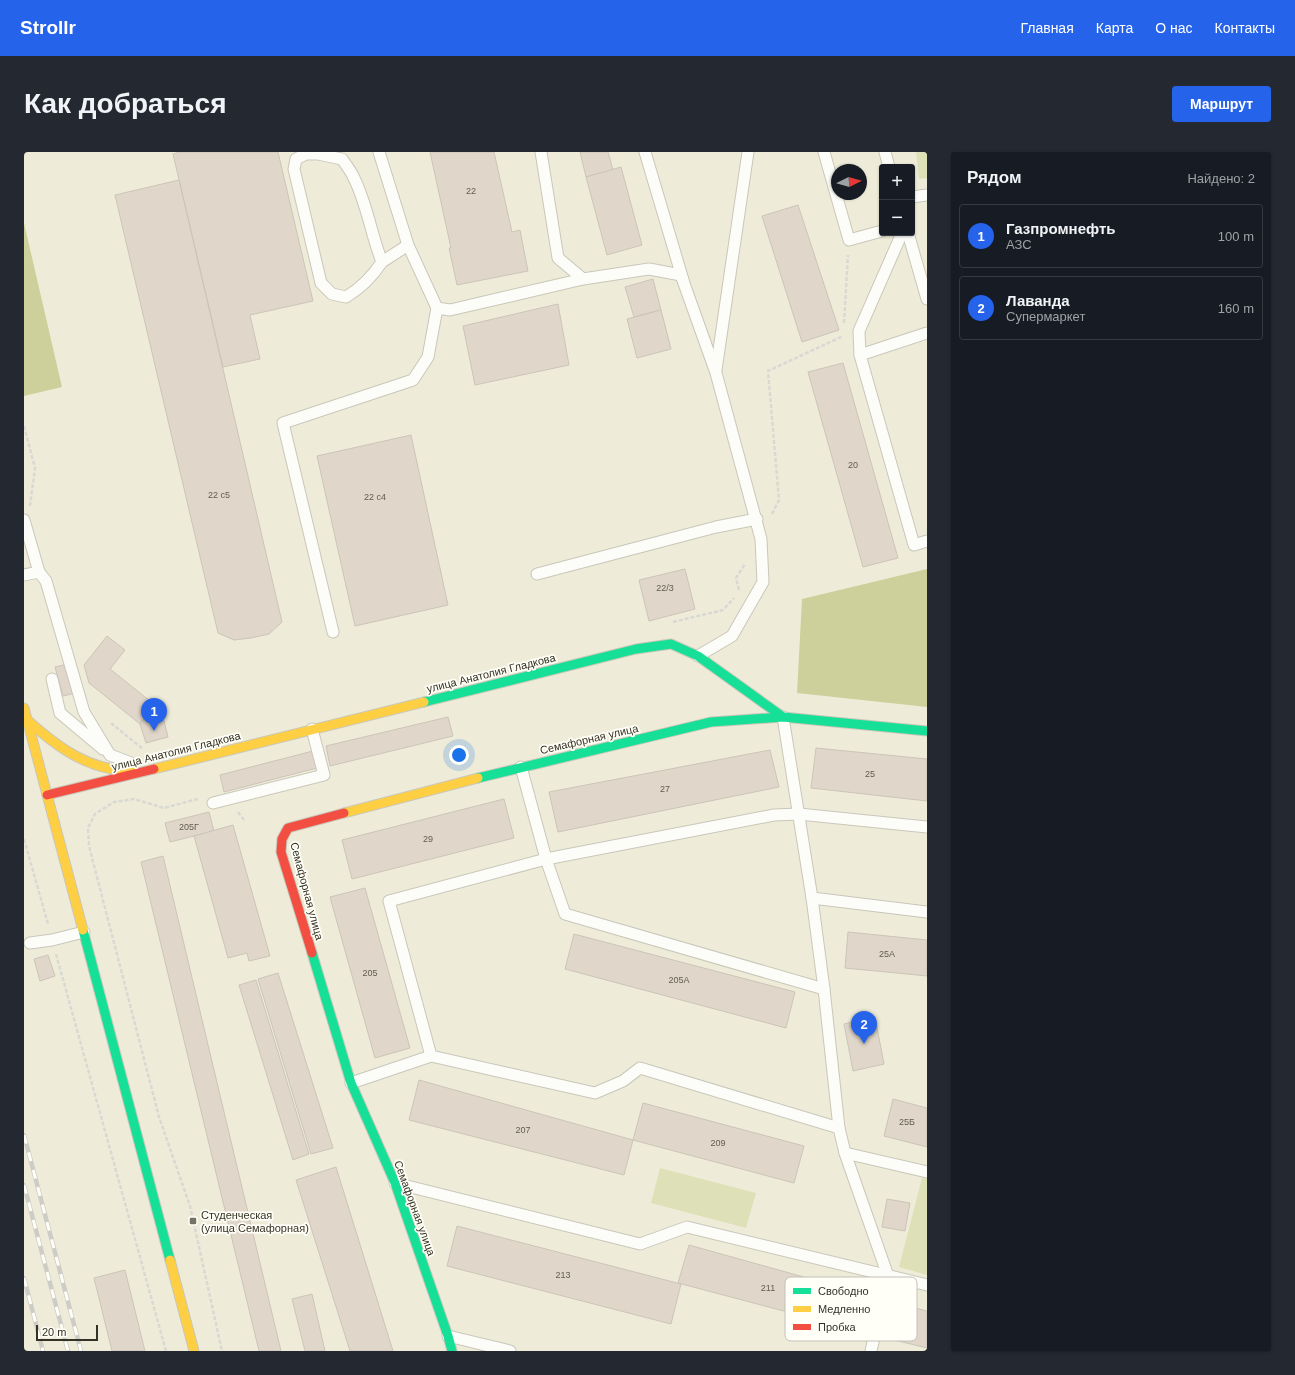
<!DOCTYPE html>
<html lang="ru">
<meta charset="utf-8">
<style>
body{margin:0;font-family:Arial,sans-serif;background:#242831;color:#f1f3f6}
.controls{position:absolute;right:12px;top:12px;display:grid;overflow:hidden;border-radius:4px;box-shadow:0 1px 3px #0004}
.controls button{width:36px;height:36px;display:grid;place-items:center;padding:0;border:0;border-bottom:1px solid #363941;background:#171b24;color:#f1f3f6;font:20px sans-serif}
.compass{position:absolute;left:807px;top:12px;width:36px;height:36px;border-radius:50%;background:#171b24;box-shadow:0 1px 3px #0004;rotate:85deg}
.scale{position:absolute;left:12px;bottom:10px;width:62px;box-sizing:border-box;padding-left:4px;border:2px solid #343225;border-top:0;font-size:11px;line-height:14px;white-space:nowrap;color:#343225;-webkit-text-stroke:3px #fffef7;paint-order:stroke}
.you{position:absolute;left:435px;top:603px;width:14px;height:14px;margin:-10px;border:3px solid #fff;border-radius:50%;background:#1a73e8;box-shadow:0 0 0 6px #1a73e833}
.badge{display:grid;place-items:center;width:26px;height:26px;border-radius:50%;background:#2563eb;color:#fff;font-size:13px;font-weight:700}
.pin{position:absolute;translate:-50% -33px;filter:drop-shadow(0 1px 2px #0008)}
.pin::after{content:'';position:absolute;top:21px;width:14px;height:12px;background:inherit;clip-path:polygon(0 0,100% 0,50% 100%)}
.list{margin:0;padding:0;list-style:none}
h2{display:flex;justify-content:space-between;align-items:center;height:52px;margin:0;padding:0 16px;font-size:17px}
h2 small{font-size:13px;font-weight:400;color:#9ea1a6}
.list li{display:grid;grid-template-columns:26px 1fr auto;gap:12px;align-items:center;box-sizing:border-box;height:64px;margin:0 8px 8px;padding:0 8px;border:1px solid #363941;border-radius:4px}
.list b{display:block;font-size:15px;white-space:nowrap}
.list p{margin:0;font-size:13px;white-space:nowrap;color:#9ea1a6}
.list em{font-size:13px;font-style:normal;color:#9ea1a6}
.map{position:relative;flex:none;width:903px;height:1199px;overflow:hidden;border-radius:4px}
header{display:flex;align-items:center;gap:24px;box-sizing:border-box;height:56px;padding:0 20px;background:#2563eb;color:#fff}
header strong{font-size:19px}
nav{display:flex;gap:22px;margin-inline-start:auto;font-size:14px}
.intro{display:flex;align-items:center;justify-content:space-between;box-sizing:border-box;height:96px;padding:0 24px}
h1{margin:0;font-size:28px}
.button{padding:10px 18px;border-radius:4px;background:#2563eb;color:#fff;font-size:14px;font-weight:700}
main{display:flex;gap:24px;padding:0 24px}
aside{flex:1;background:#171b24;border-radius:4px;box-shadow:0 1px 3px #0004}
.map>svg:first-child{display:block}
.green{fill:#dee1b7}
.forest{fill:#ced09b}
.building{fill:#e0d6c9;stroke:#cbc4b9}
.lines{fill:none;stroke-linecap:round;stroke-linejoin:round}
.lane-casing{stroke:#c9c7b9;stroke-width:13}
.fast-casing{stroke:#c9c7b9;stroke-width:11}
.slow-casing{stroke:#c9c7b9;stroke-width:11}
.jam-casing{stroke:#c9c7b9;stroke-width:11}
.path{stroke:#d9d8d3;stroke-width:2.5;stroke-dasharray:4 2;stroke-linecap:butt}
.lane{stroke:#fcfcf9;stroke-width:11}
.fast{stroke:#16e098;stroke-width:9}
.slow{stroke:#ffcf43;stroke-width:9}
.jam{stroke:#f24e42;stroke-width:9}
.rail-casing{stroke:#cdccc6;stroke-width:4.5}
.rail{stroke:#fffef7;stroke-width:3;stroke-dasharray:9;stroke-linecap:butt}
.poi-dot{fill:#757364;stroke:#fffef7;stroke-width:1.5}
.labels{text-anchor:middle;stroke-width:3.5;stroke-linejoin:round;paint-order:stroke}
.number-label{font-size:9px;fill:#615d50}
.street-label{font-size:11px;fill:#343225;stroke:#fffef7}
.poi-label{font-size:11px;fill:#343225;stroke:#fffef7;text-anchor:start}
.key{fill:#fffef7;stroke:#c2c1b8;stroke-width:1}
.key-label{font-size:11px;fill:#343225}
</style>
<header>
<strong>Strollr</strong>
<nav><a>Главная</a><a>Карта</a><a>О нас</a><a>Контакты</a></nav>
</header>
<div class="intro"><h1>Как добраться</h1><a class="button">Маршрут</a></div>
<main>
<div class="map">
<svg width="903" height="1199" viewBox="0 0 903 1199">
<rect width="100%" height="100%" fill="#eeecd9"/>
<!-- green -->
<g class="green">
<polygon points="892,0 903,0 903,26 895,27"/>
<polygon points="636,1016 732,1041 722,1076 627,1051"/>
<polygon points="898,1026 903,1027 903,1123 875,1115"/>
</g>
<!-- forest -->
<g class="forest">
<polygon points="0,71 38,235 0,244"/>
<polygon points="903,417 903,555 773,541 778,447"/>
</g>
<!-- building -->
<g class="building">
<polygon points="156,0 254,0 289,149 226,163 236,207 199,215 149,2"/>
<polygon points="406,0 470,0 488,80 496,78 504,119 433,133 425,96 427,96"/>
<polygon points="556,0 584,0 589,18 562,25"/>
<polygon points="597,15 618,93 583,103 562,25"/>
<polygon points="155,28 258,470 245,482 227,486 210,488 194,481 91,43"/>
<polygon points="774,53 815,178 778,190 738,64"/>
<polygon points="629,127 637,158 610,165 601,135"/>
<polygon points="534,152 545,213 451,233 439,174"/>
<polygon points="637,158 647,197 613,206 603,167"/>
<polygon points="819,211 874,406 839,415 784,220"/>
<polygon points="387,283 424,453 331,474 293,304"/>
<polygon points="661,417 671,457 625,469 615,428"/>
<polygon points="83,484 101,498 86,517 131,553 116,572 65,531 60,513"/>
<polygon points="44,512 52,541 39,544 31,515"/>
<polygon points="131,553 140,569 144,585 122,591 116,572"/>
<polygon points="424,565 429,584 306,614 302,594"/>
<polygon points="792,596 903,607 903,649 787,636"/>
<polygon points="746,598 755,635 534,680 525,640"/>
<polygon points="289,599 293,616 200,640 196,623"/>
<polygon points="480,647 490,686 328,727 318,688"/>
<polygon points="185,660 190,679 146,690 141,671"/>
<polygon points="209,673 246,804 225,809 223,801 204,806 170,684"/>
<polygon points="139,704 257,1199 235,1199 117,710"/>
<polygon points="341,736 386,896 351,906 306,745"/>
<polygon points="824,780 903,788 903,824 821,816"/>
<polygon points="550,782 771,840 762,876 541,817"/>
<polygon points="24,803 31,824 16,829 10,807"/>
<polygon points="254,821 309,996 287,1002 234,827"/>
<polygon points="232,828 285,1002 269,1008 215,833"/>
<polygon points="851,865 860,912 829,919 820,872"/>
<polygon points="395,928 609,988 600,1023 385,968"/>
<polygon points="869,947 903,956 903,995 860,984"/>
<polygon points="619,951 780,994 770,1031 609,988"/>
<polygon points="312,1015 369,1199 326,1199 272,1028"/>
<polygon points="863,1047 886,1051 881,1079 858,1075"/>
<polygon points="433,1074 657,1132 647,1172 423,1114"/>
<polygon points="665,1093 830,1139 820,1175 654,1131"/>
<polygon points="101,1118 121,1199 88,1199 70,1126"/>
<polygon points="288,1142 301,1199 281,1199 268,1147"/>
<polygon points="871,1151 903,1159 903,1196 862,1186"/>
</g>
<g class="lines">
<defs>
<g id="lane">
<polyline points="355,0 384,93 413,156 426,158 559,127 625,117 657,123 692,221 737,387 739,430 708,484 674,504"/>
<polyline points="517,0 534,106 559,127"/>
<polyline points="621,0 659,128"/>
<polyline points="800,0 825,88 858,79"/>
<polyline points="861,0 865,15"/>
<polyline points="888,45 903,43"/>
<polyline points="884,81 903,147"/>
<path d="M358,110C348,125 337,136 322,145L308,142L297,131L270,17L272,7L282,2H294L318,7C322,13 327,19 330,26C343,52 347,82 358,110L384,93"/>
<polyline points="903,181 836,203 890,393 903,389"/>
<polyline points="836,203 835,179 878,81"/>
<polyline points="692,218 724,0"/>
<polyline points="0,368 15,420"/>
<polyline points="513,422 692,375 733,367"/>
<polyline points="0,423 15,420 22,429 60,560 86,603 107,611"/>
<polyline points="309,480 259,271 389,228 404,205 413,156"/>
<polyline points="28,527 36,561 79,597"/>
<polyline points="759,565 788,746 800,837 815,976 821,1001 864,1124 847,1199"/>
<polyline points="497,615 522,707 541,762 800,837"/>
<polyline points="189,651 300,623 288,577"/>
<polyline points="788,746 903,760"/>
<polyline points="6,791 28,788 60,780"/>
<polyline points="407,904 571,941 599,929 616,916 815,976"/>
<polyline points="327,931 407,904 365,749 522,707 750,663 775,662 903,675"/>
<polyline points="821,1001 903,1020"/>
<polyline points="371,1031 616,1092 663,1075 903,1133"/>
<polyline points="424,1184 486,1199"/>
</g>
<g id="fast">
<polyline points="400,550 612,497 647,492 674,504 759,565 903,579"/>
<polyline points="454,626 687,570 759,565"/>
<polyline points="59,778 146,1108"/>
<polyline points="288,801 327,931 371,1031 424,1184 428,1199"/>
</g>
<g id="slow">
<polyline points="0,556 59,778"/>
<path d="M3,568C28,590 54,611 88,617C94,618 101,617 107,618"/>
<polyline points="130,617 400,550"/>
<polyline points="320,661 454,626"/>
<polyline points="146,1108 170,1199"/>
</g>
<g id="jam">
<polyline points="23,643 130,617"/>
<polyline points="288,801 257,700 258,687 264,676 320,661"/>
</g>
</defs>
<!-- lane casing -->
<use href="#lane" class="lane-casing"/>
<!-- fast casing -->
<use href="#fast" class="fast-casing"/>
<!-- slow casing -->
<use href="#slow" class="slow-casing"/>
<!-- jam casing -->
<use href="#jam" class="jam-casing"/>
<!-- path -->
<g class="path">
<polyline points="820,171 824,103"/>
<polyline points="0,274 11,316 6,354"/>
<polyline points="748,362 755,348 744,219 819,184"/>
<polyline points="715,438 712,426 721,412"/>
<polyline points="649,470 699,458 710,446"/>
<polyline points="87,571 119,597"/>
<polyline points="174,647 140,656 110,647 90,650 71,662 64,676 65,694 135,965 166,1054 198,1199"/>
<polyline points="214,660 220,668"/>
<polyline points="0,687 24,772"/>
<polyline points="32,802 142,1199"/>
</g>
<!-- lane -->
<use href="#lane" class="lane"/>
<!-- fast -->
<use href="#fast" class="fast"/>
<!-- slow -->
<use href="#slow" class="slow"/>
<!-- jam -->
<use href="#jam" class="jam"/>
<defs>
<g id="rail">
<polyline points="0,983 57,1199"/>
<polyline points="0,1033 44,1199"/>
<polyline points="0,1126 19,1199"/>
</g>
</defs>
<!-- rail casing -->
<use href="#rail" class="rail-casing"/>
<!-- rail -->
<use href="#rail" class="rail"/>
</g>
<!-- markers -->
<rect class="poi-dot" x="165" y="1065" width="8" height="8" rx="2"/>
<g class="labels">
<!-- number labels -->
<g class="number-label">
<text x="447" y="42">22</text>
<text x="829" y="316">20</text>
<text x="195" y="346">22 с5</text>
<text x="351" y="348">22 с4</text>
<text x="641" y="439">22/3</text>
<text x="846" y="625">25</text>
<text x="641" y="640">27</text>
<text x="165" y="678">205Г</text>
<text x="404" y="690">29</text>
<text x="863" y="805">25А</text>
<text x="346" y="824">205</text>
<text x="655" y="831">205А</text>
<text x="883" y="973">25Б</text>
<text x="499" y="981">207</text>
<text x="694" y="994">209</text>
<text x="539" y="1126">213</text>
<text x="744" y="1139">211</text>
</g>
<!-- street labels -->
<g class="street-label">
<text transform="translate(467 521) rotate(-14)" y="4">улица Анатолия Гладкова</text>
<text transform="translate(565 587) rotate(-13)" y="4">Семафорная улица</text>
<text transform="translate(152 599) rotate(-14)" y="4">улица Анатолия Гладкова</text>
<text transform="translate(283 739) rotate(75)" y="4">Семафорная улица</text>
<text transform="translate(391 1056) rotate(70)" y="4">Семафорная улица</text>
</g>
<!-- poi labels -->
<g class="poi-label">
<text x="177" y="1067">Студенческая<tspan x="177" dy="13">(улица Семафорная)</tspan></text>
</g>
</g>
<!-- legend -->
<rect x="761" y="1125" width="132" height="64" rx="6" class="key"/>
<rect x="769" y="1136" width="18" height="6" fill="#16e098"/>
<rect x="769" y="1154" width="18" height="6" fill="#ffcf43"/>
<rect x="769" y="1172" width="18" height="6" fill="#f24e42"/>
<g class="key-label">
<text x="794" y="1143">Свободно</text>
<text x="794" y="1161">Медленно</text>
<text x="794" y="1179">Пробка</text>
</g>
</svg>
<div class="controls">
<button>+</button>
<button>−</button>
</div>
<svg class="compass" viewBox="-18 -18 36 36"><path d="M0-13l5 13h-10z" fill="#e53935"/><path d="M0 13l5-13h-10z" fill="#9ea1a6"/></svg>
<div class="scale">20 m</div>
<div class="you"></div>
<div class="pin badge" style="left:130px;top:579px">1</div>
<div class="pin badge" style="left:840px;top:892px">2</div>
</div>
<aside>
<h2>Рядом<small>Найдено: 2</small></h2>
<ul class="list">
<li><span class="badge">1</span><div><b>Газпромнефть</b><p>АЗС</p></div><em>100 m</em></li>
<li><span class="badge">2</span><div><b>Лаванда</b><p>Супермаркет</p></div><em>160 m</em></li>
</ul>
</aside>
</main>
